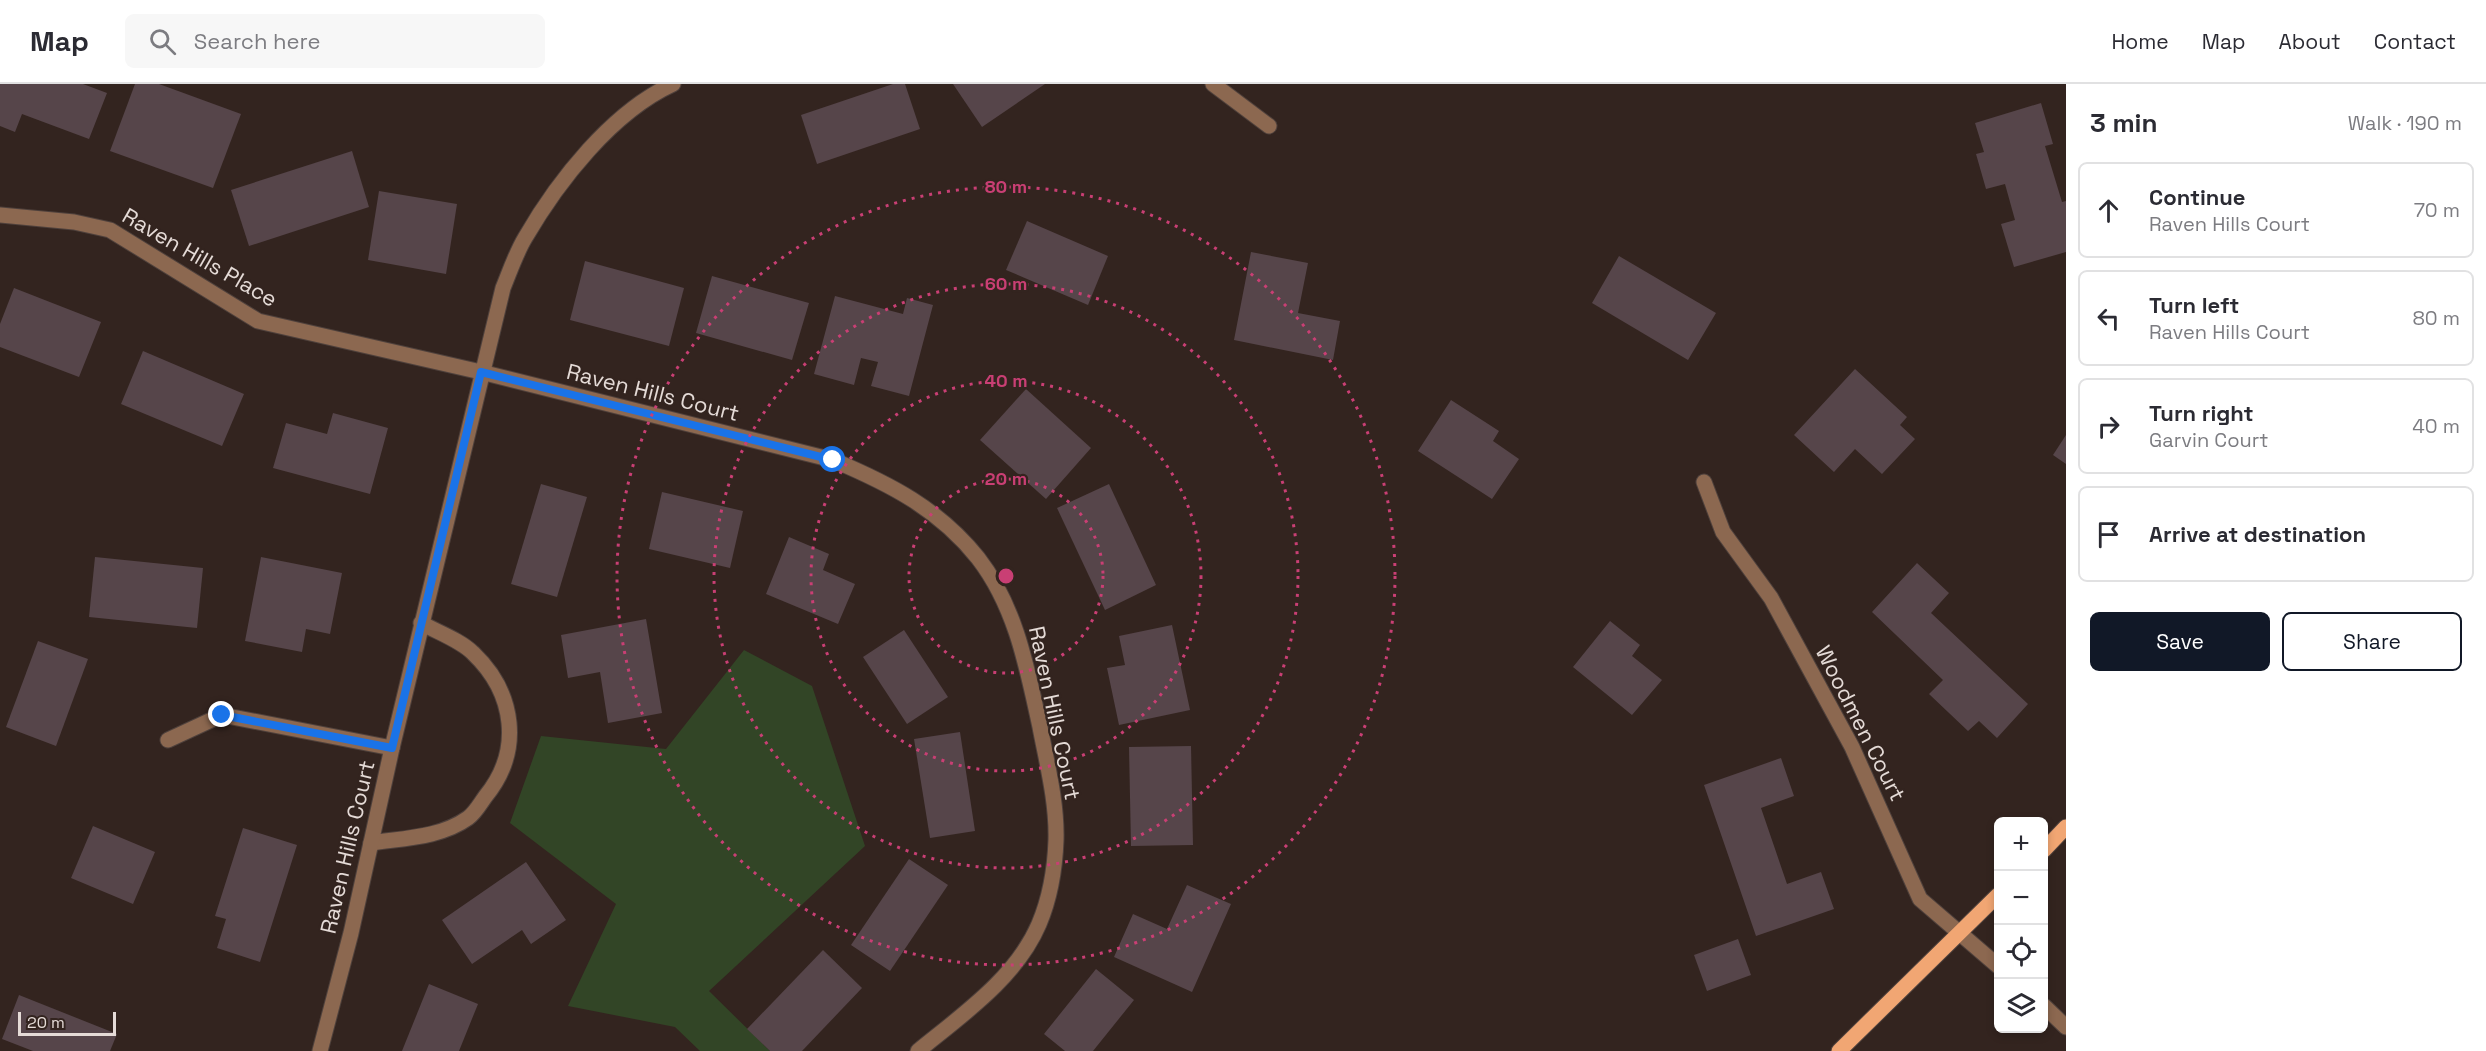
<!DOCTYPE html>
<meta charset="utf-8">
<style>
body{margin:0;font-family:"Space Grotesk",sans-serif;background:#f7f7f7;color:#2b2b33}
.controls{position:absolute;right:18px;bottom:18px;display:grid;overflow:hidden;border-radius:9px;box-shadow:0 3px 9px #0003}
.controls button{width:54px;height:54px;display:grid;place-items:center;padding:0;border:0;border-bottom:2px solid #e1e1e2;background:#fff;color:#2b2b33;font:30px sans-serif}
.scale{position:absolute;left:18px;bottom:15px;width:98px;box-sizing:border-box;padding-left:6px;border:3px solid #e5dbd7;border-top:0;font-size:16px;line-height:21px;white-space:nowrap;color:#e5dbd7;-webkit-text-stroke:4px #33241f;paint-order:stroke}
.stop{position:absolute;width:18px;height:18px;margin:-14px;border:4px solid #1a73e8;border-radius:50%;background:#fff}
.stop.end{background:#1a73e8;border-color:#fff;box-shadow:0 2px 6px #0008}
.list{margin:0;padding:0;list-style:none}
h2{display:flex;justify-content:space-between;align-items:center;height:78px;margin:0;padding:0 24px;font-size:26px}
h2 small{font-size:20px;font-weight:400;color:#7c7c81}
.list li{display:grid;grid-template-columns:39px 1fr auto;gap:18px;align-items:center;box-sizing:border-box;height:96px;margin:0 12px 12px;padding:0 12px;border:2px solid #e1e1e2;border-radius:9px}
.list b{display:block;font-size:22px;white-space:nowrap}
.list p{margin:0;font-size:20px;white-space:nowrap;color:#7c7c81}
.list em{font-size:20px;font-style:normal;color:#7c7c81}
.actions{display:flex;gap:12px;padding:18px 24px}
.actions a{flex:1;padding:14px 0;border:2px solid #111827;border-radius:9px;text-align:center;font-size:21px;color:#111827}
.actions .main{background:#111827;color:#fff}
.icon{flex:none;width:33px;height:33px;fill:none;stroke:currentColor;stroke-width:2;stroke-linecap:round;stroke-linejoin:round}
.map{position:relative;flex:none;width:2066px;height:967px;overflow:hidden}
header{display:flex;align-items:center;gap:36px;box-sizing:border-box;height:84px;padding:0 30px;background:#fff;border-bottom:2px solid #e1e1e2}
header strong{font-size:28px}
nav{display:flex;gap:33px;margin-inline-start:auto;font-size:21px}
.search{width:420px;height:54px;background:#f7f7f7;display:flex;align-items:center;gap:15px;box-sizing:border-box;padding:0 21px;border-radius:9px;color:#7c7c81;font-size:22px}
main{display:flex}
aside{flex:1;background:#fff}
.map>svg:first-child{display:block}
.green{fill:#324526}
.building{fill:#56454a}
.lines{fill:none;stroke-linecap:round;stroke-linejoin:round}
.minor-casing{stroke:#4f413c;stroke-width:17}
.major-casing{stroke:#4f413c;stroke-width:17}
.minor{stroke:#8c6850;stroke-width:15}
.major{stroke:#f1a673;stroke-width:15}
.route{stroke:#1a73e8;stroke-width:8}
.ring{fill:none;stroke:#c93f74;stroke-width:3;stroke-dasharray:3 6}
.labels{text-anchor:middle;stroke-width:4.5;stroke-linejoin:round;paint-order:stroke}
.street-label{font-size:22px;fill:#e5dbd7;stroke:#33241f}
.centre{fill:#c93f74;stroke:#33241f;stroke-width:3}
.ring-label{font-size:18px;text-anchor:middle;font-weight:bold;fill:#c93f74;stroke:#33241f;stroke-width:4.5;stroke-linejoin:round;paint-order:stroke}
</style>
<header>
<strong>Map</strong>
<div class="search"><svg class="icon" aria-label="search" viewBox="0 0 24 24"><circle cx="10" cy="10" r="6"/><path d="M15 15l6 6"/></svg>Search here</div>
<nav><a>Home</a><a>Map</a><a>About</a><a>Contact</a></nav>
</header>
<main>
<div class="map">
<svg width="2066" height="967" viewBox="0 0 2066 967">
<rect width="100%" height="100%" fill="#33241f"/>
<!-- green -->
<polygon class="green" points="744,566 812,602 865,762 709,907 770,967 700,967 675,943 568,922 616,820 510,739 541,652 666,665"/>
<!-- building -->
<g class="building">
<polygon points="0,0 83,0 107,9 89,55 22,30 15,48 0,42"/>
<polygon points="135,0 159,0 241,30 213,104 110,67"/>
<polygon points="893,0 905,0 920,45 817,80 801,31"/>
<polygon points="953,0 1045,0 982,43"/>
<polygon points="2041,19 2053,60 2045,62 2062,118 2066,117 2066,168 2014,183 2001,140 2015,136 2005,100 1986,105 1976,70 1984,68 1975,39"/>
<polygon points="352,67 369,123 249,162 231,106"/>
<polygon points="379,107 457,120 446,190 368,176"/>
<polygon points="1027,137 1108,172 1088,221 1006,186"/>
<polygon points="1251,168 1308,179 1298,229 1340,237 1333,276 1234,256"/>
<polygon points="1619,172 1716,229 1688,276 1592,219"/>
<polygon points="585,177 684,204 669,262 570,236"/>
<polygon points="712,192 809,219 792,276 696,249"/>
<polygon points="14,204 101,238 79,293 0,263 0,240"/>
<polygon points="835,212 903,230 907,214 933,221 909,312 871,302 878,278 861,274 854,301 814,290"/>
<polygon points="143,267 244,310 222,362 121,320"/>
<polygon points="1855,285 1907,333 1900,341 1915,355 1882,390 1855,365 1834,388 1794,351"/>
<polygon points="1026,305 1091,364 1046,415 980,356"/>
<polygon points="1451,316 1499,347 1493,357 1519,375 1492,415 1418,367"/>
<polygon points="333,329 388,344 370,410 273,384 286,339 327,350"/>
<polygon points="2066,351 2066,380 2053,371"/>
<polygon points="541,400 587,413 557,513 511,500"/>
<polygon points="1109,400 1156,501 1105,526 1057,424"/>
<polygon points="662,408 743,427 730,484 649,465"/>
<polygon points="789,453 829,470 823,486 855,500 838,540 766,510"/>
<polygon points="95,473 203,484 197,544 89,533"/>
<polygon points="261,473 342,489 330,550 306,545 302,568 245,557"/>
<polygon points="1917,479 1949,509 1931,529 2028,620 1997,654 1979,637 1968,647 1929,610 1943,596 1872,528"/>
<polygon points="646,535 662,629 608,639 600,588 568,594 561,551"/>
<polygon points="1610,537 1640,561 1632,572 1662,596 1632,631 1573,583"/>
<polygon points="1172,541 1190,626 1119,641 1107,584 1125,581 1119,552"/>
<polygon points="904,546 948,613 907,640 863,573"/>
<polygon points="38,557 88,575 56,662 6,643"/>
<polygon points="960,648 975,747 930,754 914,655"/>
<polygon points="1191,662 1193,761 1131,762 1129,663"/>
<polygon points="1781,674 1794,712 1761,724 1787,800 1821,788 1834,825 1756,852 1704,701"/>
<polygon points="93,742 155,768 133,820 71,794"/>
<polygon points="243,744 297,761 260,878 217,864 226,835 215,832"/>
<polygon points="909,775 948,801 890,887 851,861"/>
<polygon points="526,778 566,836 531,860 522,846 472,880 442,836"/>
<polygon points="1187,801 1231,820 1192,908 1114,873 1133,830 1167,845"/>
<polygon points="1738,855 1751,891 1707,907 1694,871"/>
<polygon points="823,866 862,904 802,967 770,967 747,945"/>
<polygon points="1096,885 1134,916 1093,967 1065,967 1044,950"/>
<polygon points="429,900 478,920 459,967 402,967"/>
<polygon points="19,911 117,950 110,967 33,967 2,955"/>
</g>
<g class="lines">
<defs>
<g id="minor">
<polyline points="1213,0 1269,42"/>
<path d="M0,131L74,138L110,146L258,237L481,288L833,376C890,400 939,425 978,474C1016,523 1027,584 1040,643C1047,680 1057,718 1056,756C1055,784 1050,814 1039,840C1016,894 962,931 918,967"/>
<polyline points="1704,398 1723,448 1771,514 1852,663 1920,815 1998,882"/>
<polyline points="168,656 222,631 392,664"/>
<path d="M371,759C403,754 440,754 468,734C475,729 480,720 485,713C523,667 515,609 473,569C460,556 437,548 421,539"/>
<polyline points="2044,922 2066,943"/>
<path d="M320,967L351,849L392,664L503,204C510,187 516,169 525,154C558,97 612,28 673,0"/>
</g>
<g id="major">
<polyline points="2044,766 2066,743"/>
<polyline points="1839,967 1998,811"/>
</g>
</defs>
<!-- minor casing -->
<use href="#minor" class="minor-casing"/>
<!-- major casing -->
<use href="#major" class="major-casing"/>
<!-- minor -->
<use href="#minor" class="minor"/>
<!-- major -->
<use href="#major" class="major"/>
</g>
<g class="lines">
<!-- route -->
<polyline class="route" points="222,631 392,664 481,288 833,376"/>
</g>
<!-- distance rings -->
<g class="ring">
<circle cx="1006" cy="492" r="97"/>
<circle cx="1006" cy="492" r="195"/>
<circle cx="1006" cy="492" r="292"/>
<circle cx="1006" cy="492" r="389"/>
</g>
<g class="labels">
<!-- street labels -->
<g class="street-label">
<text transform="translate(200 173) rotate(30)" y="8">Raven Hills Place</text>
<text transform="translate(653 308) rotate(14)" y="8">Raven Hills Court</text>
<text transform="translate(1055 629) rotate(78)" y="8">Raven Hills Court</text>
<text transform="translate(1861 639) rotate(63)" y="8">Woodmen Court</text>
<text transform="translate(347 763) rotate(-77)" y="8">Raven Hills Court</text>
</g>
</g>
<circle cx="1006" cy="492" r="9" class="centre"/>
<g class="ring-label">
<text x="1006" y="109">80 m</text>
<text x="1006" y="206">60 m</text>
<text x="1006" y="303">40 m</text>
<text x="1006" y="401">20 m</text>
</g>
</svg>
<div class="controls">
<button>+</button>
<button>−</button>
<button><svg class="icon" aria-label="locate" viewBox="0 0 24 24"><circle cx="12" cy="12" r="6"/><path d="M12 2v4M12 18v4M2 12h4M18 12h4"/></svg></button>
<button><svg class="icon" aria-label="layers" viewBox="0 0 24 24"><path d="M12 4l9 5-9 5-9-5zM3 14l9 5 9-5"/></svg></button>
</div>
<div class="scale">20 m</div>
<div class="stop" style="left:833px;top:376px"></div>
<div class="stop end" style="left:222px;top:631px"></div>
</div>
<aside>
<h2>3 min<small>Walk · 190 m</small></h2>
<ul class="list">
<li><svg class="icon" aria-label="ahead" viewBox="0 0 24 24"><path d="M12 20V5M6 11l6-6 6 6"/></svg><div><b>Continue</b><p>Raven Hills Court</p></div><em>70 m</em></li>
<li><svg class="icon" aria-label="left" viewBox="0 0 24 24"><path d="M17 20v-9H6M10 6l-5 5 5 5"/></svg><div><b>Turn left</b><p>Raven Hills Court</p></div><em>80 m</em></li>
<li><svg class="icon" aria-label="right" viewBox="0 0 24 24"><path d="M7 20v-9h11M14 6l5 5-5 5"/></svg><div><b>Turn right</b><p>Garvin Court</p></div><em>40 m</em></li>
<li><svg class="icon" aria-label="arrive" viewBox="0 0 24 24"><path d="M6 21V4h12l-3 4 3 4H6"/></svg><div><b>Arrive at destination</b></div></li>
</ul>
<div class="actions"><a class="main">Save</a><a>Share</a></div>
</aside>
</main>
